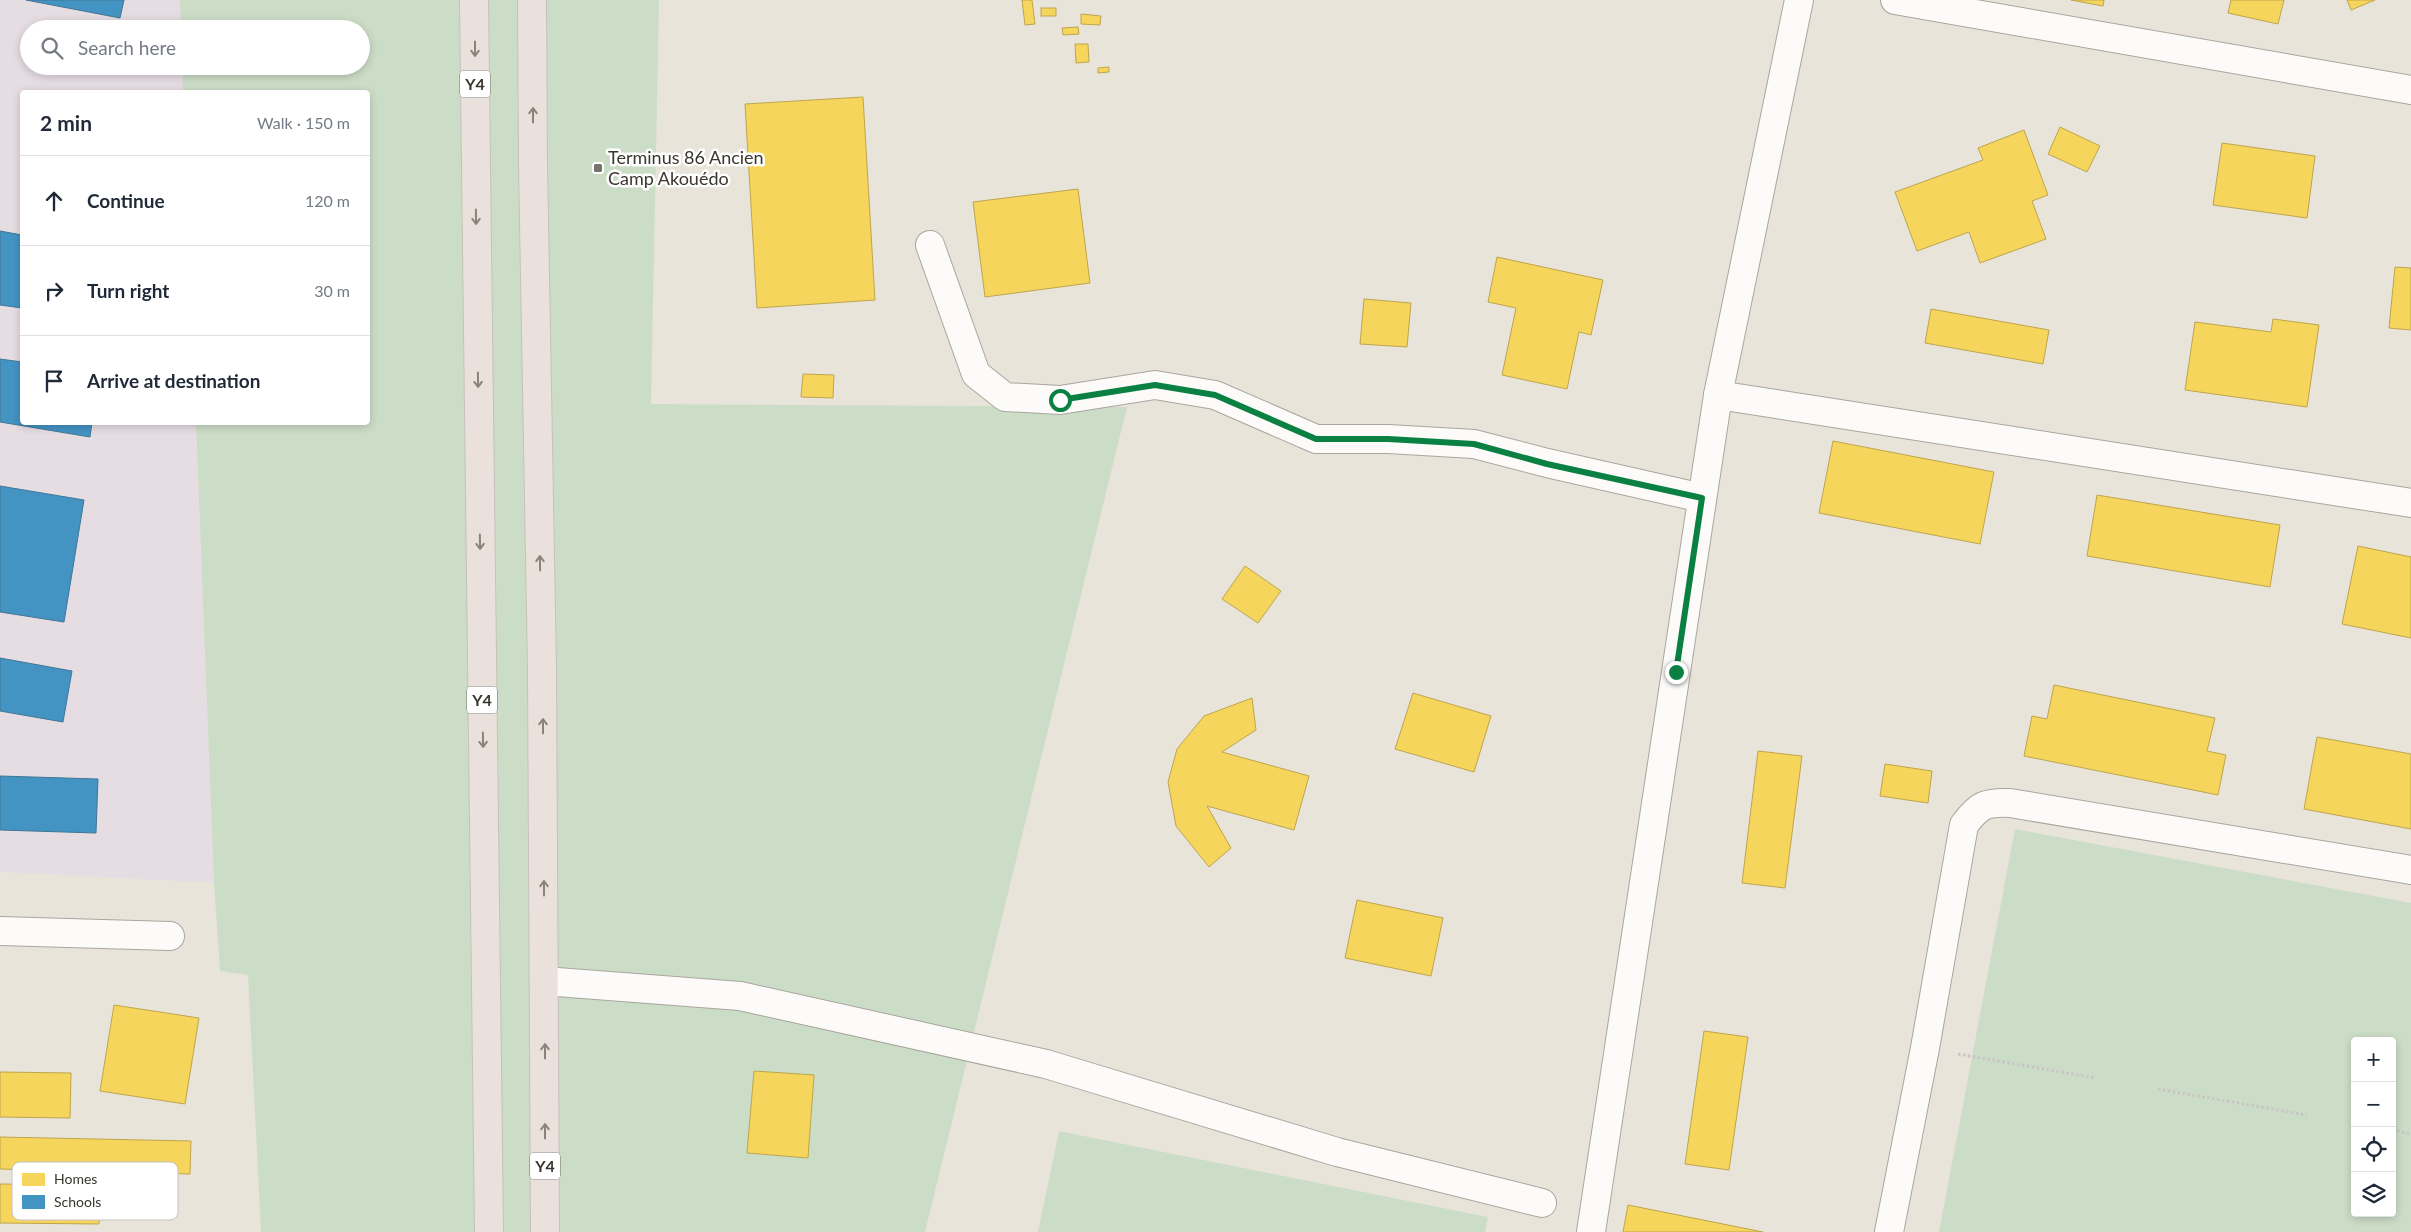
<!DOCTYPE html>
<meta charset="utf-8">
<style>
body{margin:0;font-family:Lato,sans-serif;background:#f6f6f7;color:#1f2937}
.controls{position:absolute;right:15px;bottom:15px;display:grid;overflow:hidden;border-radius:5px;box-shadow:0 2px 8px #0003}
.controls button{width:45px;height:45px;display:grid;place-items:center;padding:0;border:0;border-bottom:1px solid #e0e1e3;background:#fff;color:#1f2937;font:25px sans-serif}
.stop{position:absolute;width:15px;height:15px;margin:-11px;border:4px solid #0b8043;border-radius:50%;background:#fff}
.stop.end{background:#0b8043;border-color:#fff;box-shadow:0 1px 5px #0008}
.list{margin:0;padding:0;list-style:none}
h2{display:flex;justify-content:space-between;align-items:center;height:65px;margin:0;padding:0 20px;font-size:21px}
h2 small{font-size:16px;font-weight:400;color:#747a83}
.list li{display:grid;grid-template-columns:32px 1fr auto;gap:15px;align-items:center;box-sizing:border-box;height:90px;padding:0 20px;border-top:1px solid #e0e1e3}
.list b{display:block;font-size:19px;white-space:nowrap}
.list em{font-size:16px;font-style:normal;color:#747a83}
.icon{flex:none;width:28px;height:28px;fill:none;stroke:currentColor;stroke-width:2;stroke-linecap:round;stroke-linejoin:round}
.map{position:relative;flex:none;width:2411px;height:1232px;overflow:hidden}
.search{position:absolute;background:#fff;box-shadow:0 2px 8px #0003;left:20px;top:20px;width:350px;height:55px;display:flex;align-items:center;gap:12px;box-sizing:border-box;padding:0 18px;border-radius:28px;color:#747a83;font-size:19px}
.panel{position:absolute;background:#fff;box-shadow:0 2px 8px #0003;left:20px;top:90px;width:350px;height:335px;border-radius:5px}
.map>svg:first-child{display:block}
.education{fill:#e6dde3}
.green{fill:#ccddc7;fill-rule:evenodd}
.homes{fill:#f6d55c;stroke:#bda54e}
.schools{fill:#4393c3;stroke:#407796}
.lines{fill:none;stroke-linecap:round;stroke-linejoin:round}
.minor-casing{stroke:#aaa69e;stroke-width:30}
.highway-casing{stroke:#c4c2bc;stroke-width:30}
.path{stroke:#c8c6c3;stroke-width:3;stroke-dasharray:2.5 2.5;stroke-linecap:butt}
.minor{stroke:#fcfbf9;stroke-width:28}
.highway{stroke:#ebe1dc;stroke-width:28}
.oneway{stroke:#89837c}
.route{stroke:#0b8043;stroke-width:6}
.poi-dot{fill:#77736a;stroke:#fff;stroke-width:2}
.labels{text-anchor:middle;stroke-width:5;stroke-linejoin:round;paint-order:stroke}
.shield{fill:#fff;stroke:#74726d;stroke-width:1}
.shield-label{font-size:16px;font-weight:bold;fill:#39362e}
.poi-label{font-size:18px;fill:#39362e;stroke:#fff;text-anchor:start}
.key{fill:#fff;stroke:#c4c3c0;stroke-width:1}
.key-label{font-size:14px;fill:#39362e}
</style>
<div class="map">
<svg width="2411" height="1232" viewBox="0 0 2411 1232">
<rect width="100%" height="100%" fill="#e9e4d9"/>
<!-- education -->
<polygon class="education" points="0,0 180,0 181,29 29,29 29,66 182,66 183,92 22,92 22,422 196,423 214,883 0,872"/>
<!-- green -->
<g class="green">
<polygon points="180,0 659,0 651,404 1127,407 925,1232 261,1232 248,975 220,971 214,883 196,423 368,422 368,92 183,92 182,66 361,66 361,29 181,29"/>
<path d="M2015,829L2411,903V1232H1939ZM2355,1041H2392V1213H2355Z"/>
<polygon points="1059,1131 1488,1217 1485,1232 1038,1232"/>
</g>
<!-- homes -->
<g class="homes">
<polygon points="1022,0 1032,0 1035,24 1025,25"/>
<polygon points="2071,0 2104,0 2103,6"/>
<polygon points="2231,0 2284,0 2278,24 2228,13"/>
<polygon points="2347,0 2375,0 2351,10"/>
<rect x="1041" y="8" width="15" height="8"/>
<polygon points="1081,14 1101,16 1100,25 1081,24"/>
<polygon points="1078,27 1079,34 1063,35 1062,28"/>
<polygon points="1075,44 1088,44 1089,62 1076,63"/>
<polygon points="1109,67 1109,72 1098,73 1098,68"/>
<polygon points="863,97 875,300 757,308 745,104"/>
<polygon points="2060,127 2100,146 2087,172 2048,154"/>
<polygon points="2024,130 2048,195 2032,201 2046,239 1980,263 1969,232 1917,251 1895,192 1983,160 1978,148"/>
<polygon points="2222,143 2315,156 2307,218 2213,205"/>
<polygon points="1078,189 1090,283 985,297 973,202"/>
<polygon points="1497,257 1603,280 1591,335 1579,332 1567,389 1502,375 1516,308 1488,302"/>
<polygon points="2395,267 2411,268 2411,330 2389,328"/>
<polygon points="1364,299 1411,303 1407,347 1360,344"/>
<polygon points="1931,309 2049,330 2043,364 1925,343"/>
<polygon points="2273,319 2319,325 2307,407 2185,390 2195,322 2271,332"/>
<polygon points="803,374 834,375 833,398 801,397"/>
<polygon points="1833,441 1994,472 1980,544 1819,513"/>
<polygon points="2097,495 2280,525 2270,587 2087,556"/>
<polygon points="2358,546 2411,557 2411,638 2342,624"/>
<polygon points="1245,566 1281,591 1258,623 1222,599"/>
<polygon points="2054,685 2215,718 2207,751 2226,755 2218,795 2024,756 2032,716 2047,719"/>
<polygon points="1413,693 1491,716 1474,772 1395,749"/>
<polygon points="1252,698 1256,730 1222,752 1309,776 1294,830 1207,806 1231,848 1209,867 1176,826 1168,782 1177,749 1204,716"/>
<polygon points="2317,737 2411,754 2411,829 2304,809"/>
<polygon points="1758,751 1802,756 1785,888 1742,883"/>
<polygon points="1885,764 1932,771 1928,803 1880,796"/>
<polygon points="1357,900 1443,918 1431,976 1345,958"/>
<polygon points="114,1005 199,1018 185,1104 100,1091"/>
<polygon points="1704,1031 1748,1037 1729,1170 1685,1164"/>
<polygon points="754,1071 814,1075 808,1158 747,1153"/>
<polygon points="0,1072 71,1073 70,1118 0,1117"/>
<polygon points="0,1137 191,1141 190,1174 0,1169"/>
<polygon points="0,1184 100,1185 99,1224 0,1223"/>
<polygon points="1628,1205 1763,1232 1623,1232"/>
</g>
<!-- schools -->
<g class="schools">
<polygon points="26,0 124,0 120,18"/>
<polygon points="0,231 22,235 22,308 0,305"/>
<polygon points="0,359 22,362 22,422 92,422 90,437 0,422"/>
<polygon points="0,486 84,500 64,622 0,612"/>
<polygon points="0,658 72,671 63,722 0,711"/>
<polygon points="0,776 98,779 96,833 0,830"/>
</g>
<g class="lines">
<defs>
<g id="minor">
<polyline points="1895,0 2411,90"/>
<polyline points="930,245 976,374 1005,397 1060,400 1155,385 1215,395 1316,439 1388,439 1474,444 1547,463 1702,498"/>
<polyline points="1718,395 2411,503"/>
<polyline points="0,931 170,936"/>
<polyline points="544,981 740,996 1046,1064 1337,1152 1542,1203"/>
<polyline points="1591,1232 1718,395 1799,0"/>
<path d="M1889,1232L1925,1048L1964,825C1979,805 1985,802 2010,803L2411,870"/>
</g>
<g id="highway">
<polyline points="474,0 489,1232"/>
<polyline points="532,0 533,164 542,669 545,1232"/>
</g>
</defs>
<!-- minor casing -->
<use href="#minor" class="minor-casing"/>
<!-- highway casing -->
<use href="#highway" class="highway-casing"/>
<!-- path -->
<g class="path">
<polyline points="1958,1054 2095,1078"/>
<polyline points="2158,1089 2307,1115"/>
<polyline points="2392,1130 2411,1134"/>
</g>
<!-- minor -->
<use href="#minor" class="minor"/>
<!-- highway -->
<use href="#highway" class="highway"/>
</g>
<!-- one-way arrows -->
<defs><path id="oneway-shaft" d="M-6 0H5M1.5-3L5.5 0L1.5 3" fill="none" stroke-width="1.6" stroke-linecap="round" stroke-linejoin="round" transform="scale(1.25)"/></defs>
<g class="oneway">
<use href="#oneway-shaft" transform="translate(475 49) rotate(90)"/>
<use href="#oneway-shaft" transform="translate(533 115) rotate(-90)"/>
<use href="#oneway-shaft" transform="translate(476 217) rotate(89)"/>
<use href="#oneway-shaft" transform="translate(478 380) rotate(89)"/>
<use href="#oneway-shaft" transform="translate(480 542) rotate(89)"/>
<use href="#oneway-shaft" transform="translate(540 563) rotate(-91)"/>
<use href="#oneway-shaft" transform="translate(543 726) rotate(-90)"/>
<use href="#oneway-shaft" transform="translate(483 740) rotate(89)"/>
<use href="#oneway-shaft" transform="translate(544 888) rotate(-90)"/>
<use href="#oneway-shaft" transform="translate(545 1051) rotate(-90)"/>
<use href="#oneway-shaft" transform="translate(545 1131) rotate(-90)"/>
</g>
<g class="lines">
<!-- route -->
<polyline class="route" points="1060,400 1155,385 1215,395 1316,439 1388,439 1474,444 1547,464 1702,498 1676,672"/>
</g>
<!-- markers -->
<rect class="poi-dot" x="593" y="163" width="10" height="10" rx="2.5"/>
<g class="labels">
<!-- shield labels -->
<g class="shield">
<rect x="460" y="70.5" width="30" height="27" rx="4"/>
<rect x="467" y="686.5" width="30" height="27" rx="4"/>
<rect x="530" y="1152.5" width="30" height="27" rx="4"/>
</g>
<g class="shield-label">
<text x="475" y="90">Y4</text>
<text x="482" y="706">Y4</text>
<text x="545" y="1172">Y4</text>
</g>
<!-- poi labels -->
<g class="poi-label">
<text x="608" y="164">Terminus 86 Ancien<tspan x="608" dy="21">Camp Akouédo</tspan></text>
</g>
</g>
<!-- legend -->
<rect x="12" y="1162" width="166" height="58" rx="8" class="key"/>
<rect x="22" y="1173" width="23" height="13" fill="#f6d55c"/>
<rect x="22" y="1195" width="23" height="14" fill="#4393c3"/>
<g class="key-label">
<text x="54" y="1184">Homes</text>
<text x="54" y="1207">Schools</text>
</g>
</svg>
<div class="controls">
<button>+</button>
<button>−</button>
<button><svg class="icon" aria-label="locate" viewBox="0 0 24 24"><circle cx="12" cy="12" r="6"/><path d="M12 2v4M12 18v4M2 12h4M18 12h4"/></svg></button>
<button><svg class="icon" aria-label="layers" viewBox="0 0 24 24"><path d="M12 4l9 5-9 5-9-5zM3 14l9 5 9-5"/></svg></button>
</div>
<div class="stop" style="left:1060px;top:400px"></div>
<div class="stop end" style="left:1676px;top:672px"></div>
<div class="search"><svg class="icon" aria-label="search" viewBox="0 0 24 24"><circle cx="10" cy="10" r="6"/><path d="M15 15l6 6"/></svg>Search here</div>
<section class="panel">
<h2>2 min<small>Walk · 150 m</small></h2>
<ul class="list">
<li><svg class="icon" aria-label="ahead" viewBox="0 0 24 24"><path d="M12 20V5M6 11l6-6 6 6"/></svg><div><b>Continue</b></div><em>120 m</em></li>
<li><svg class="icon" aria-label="right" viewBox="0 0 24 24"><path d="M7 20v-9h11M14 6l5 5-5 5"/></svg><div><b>Turn right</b></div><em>30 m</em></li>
<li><svg class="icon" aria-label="arrive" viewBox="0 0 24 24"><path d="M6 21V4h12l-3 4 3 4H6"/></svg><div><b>Arrive at destination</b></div></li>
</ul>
</section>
</div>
